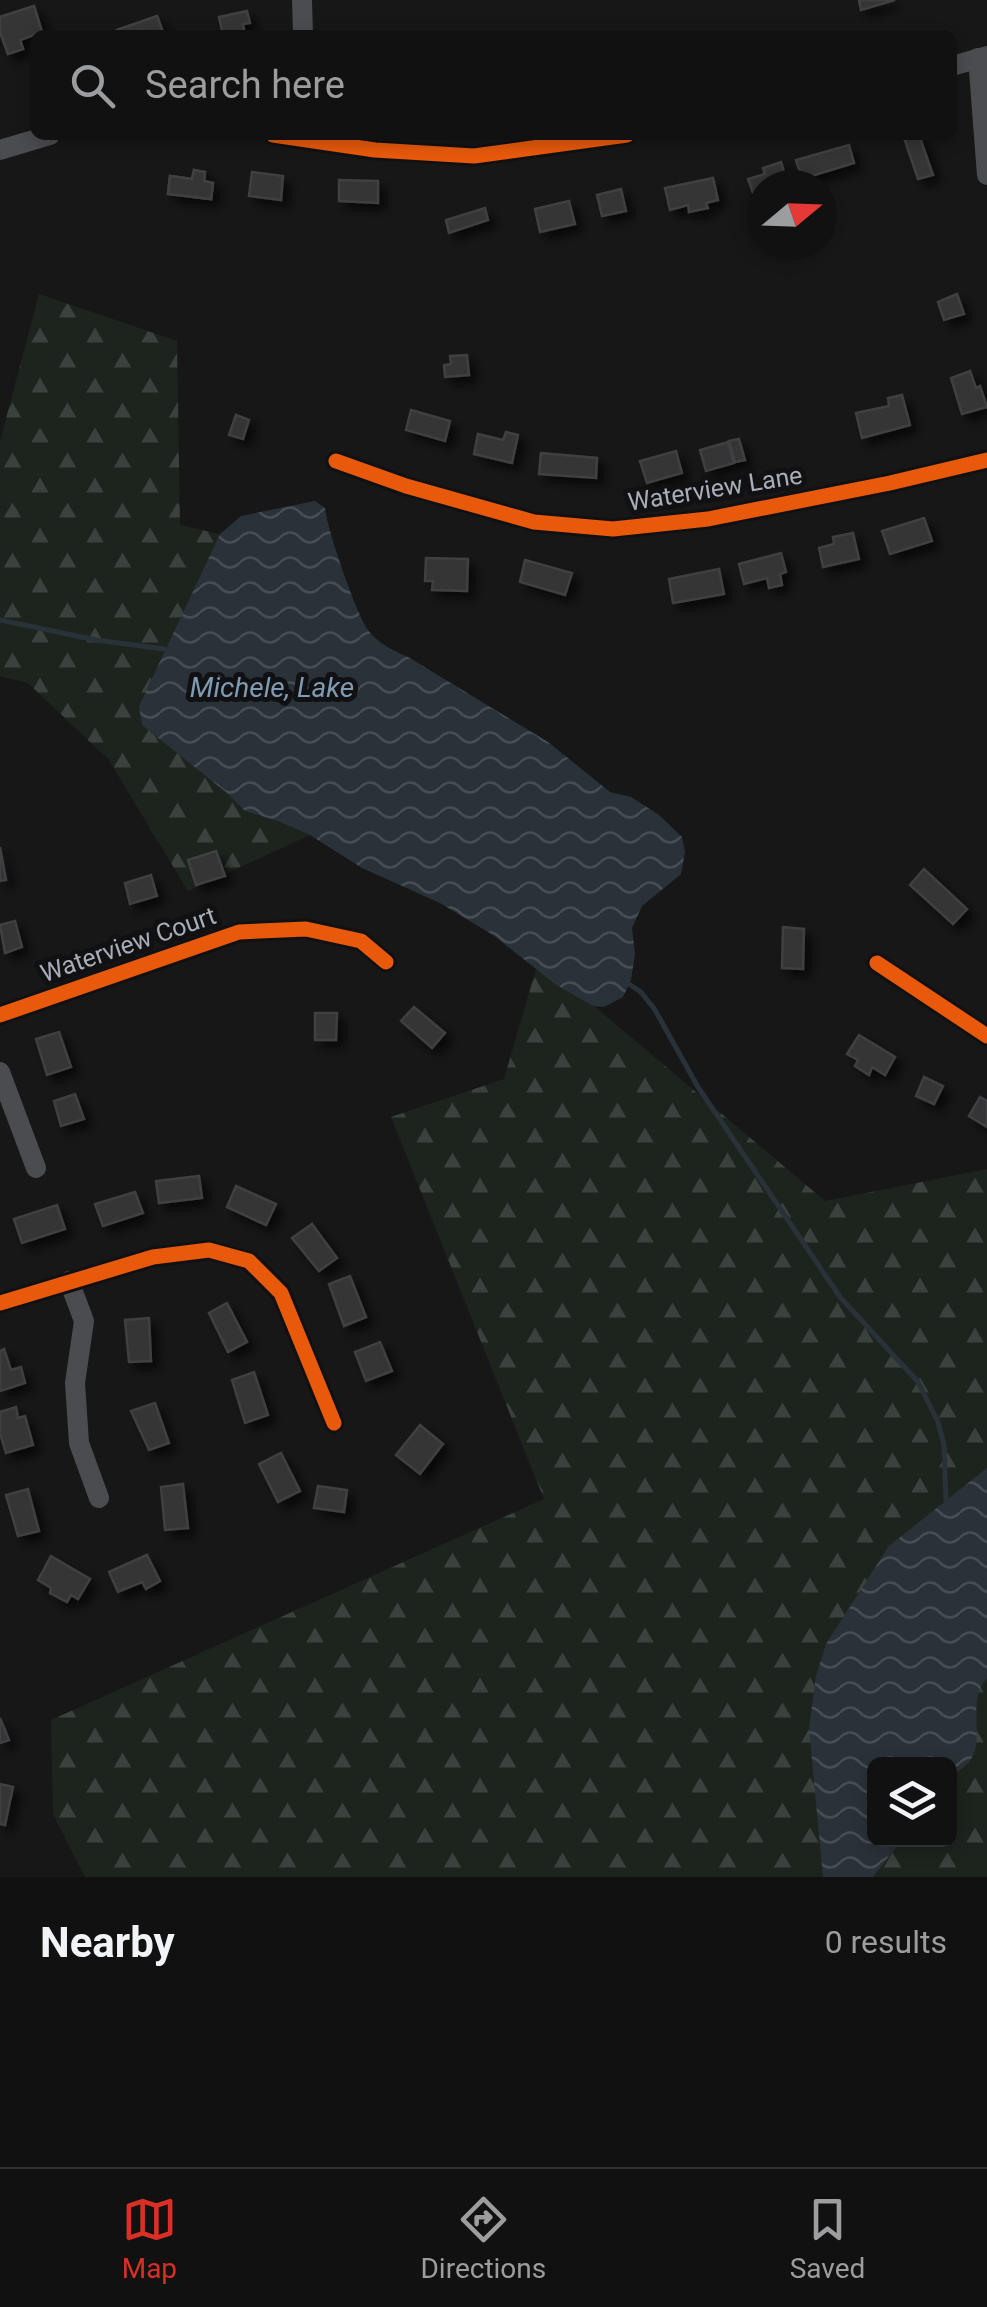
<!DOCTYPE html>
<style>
body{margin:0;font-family:Roboto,sans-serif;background:#1e1f1f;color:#f1f3f6}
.controls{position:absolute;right:30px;bottom:30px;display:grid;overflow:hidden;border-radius:15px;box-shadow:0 5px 15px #0003}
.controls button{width:90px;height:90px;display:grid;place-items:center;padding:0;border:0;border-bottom:2px solid #303131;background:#111;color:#f1f3f6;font:50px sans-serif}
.compass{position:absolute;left:747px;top:170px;width:90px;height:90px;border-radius:50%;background:#111;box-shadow:0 5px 15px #0003;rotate:71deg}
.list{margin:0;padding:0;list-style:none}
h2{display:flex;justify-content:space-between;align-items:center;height:130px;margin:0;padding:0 40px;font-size:42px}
h2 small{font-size:32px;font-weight:400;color:#9c9d9f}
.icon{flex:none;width:55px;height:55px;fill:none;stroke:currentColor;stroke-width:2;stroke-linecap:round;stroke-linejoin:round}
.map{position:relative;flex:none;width:987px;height:1877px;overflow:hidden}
.search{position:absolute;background:#111;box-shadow:0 5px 15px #0003;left:30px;right:30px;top:30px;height:110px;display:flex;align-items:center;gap:25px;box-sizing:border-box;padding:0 35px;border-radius:15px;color:#9c9d9f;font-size:38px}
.sheet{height:290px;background:#111}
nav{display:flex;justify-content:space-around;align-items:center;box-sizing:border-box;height:140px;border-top:2px solid #303131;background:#111;font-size:28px;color:#9c9d9f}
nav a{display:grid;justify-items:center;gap:5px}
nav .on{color:#d93025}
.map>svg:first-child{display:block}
.forest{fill:url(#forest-firs);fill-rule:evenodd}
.water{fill:url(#water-waves)}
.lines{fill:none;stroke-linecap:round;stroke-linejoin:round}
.stream{stroke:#2a3239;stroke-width:5}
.building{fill:#353536;stroke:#3f4043;stroke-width:2.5;filter:url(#shadow)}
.minor{stroke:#4b4c50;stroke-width:20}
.cycleway-casing{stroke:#111113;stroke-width:21}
.cycleway{stroke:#e8590c;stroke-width:15}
.labels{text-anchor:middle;stroke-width:10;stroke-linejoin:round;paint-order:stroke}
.street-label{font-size:25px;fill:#a8adb8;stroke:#111113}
.water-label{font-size:28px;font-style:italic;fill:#7f9bb3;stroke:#111113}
</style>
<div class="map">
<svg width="987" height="1877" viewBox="0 0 987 1877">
<defs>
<pattern id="forest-firs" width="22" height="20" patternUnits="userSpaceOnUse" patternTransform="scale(2.5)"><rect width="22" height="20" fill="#1d241e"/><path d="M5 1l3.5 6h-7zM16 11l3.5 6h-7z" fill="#3b413d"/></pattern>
<pattern id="water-waves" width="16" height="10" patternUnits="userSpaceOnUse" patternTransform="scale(2.5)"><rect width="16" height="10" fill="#2a3239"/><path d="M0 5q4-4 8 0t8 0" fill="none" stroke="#464d54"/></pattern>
<filter id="shadow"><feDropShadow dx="7" dy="7" stdDeviation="5" flood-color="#0009"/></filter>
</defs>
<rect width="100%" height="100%" fill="#171717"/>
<!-- forest -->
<g class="forest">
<polygon points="39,294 177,341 180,525 220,534 139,706 142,725 227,793 245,811 278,821 310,835 188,891 109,760 28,683 0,676 0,441"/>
<path d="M536,969L594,1006L825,1201L987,1169V1877H85L53,1814L51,1720L544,1499L391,1117L504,1079ZM874,1764H950V1840H874Z"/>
</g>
<!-- water -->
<g class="water">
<path d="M315,501L325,508C327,529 356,613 368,630C377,643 394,651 408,657L548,742L610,792L631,797L659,815L682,837L685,852L681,874L642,906L632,928L635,954L631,980L623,997L604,1007L593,1006L555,984L493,935L440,903L362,868L310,835L278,821L245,811L227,793L142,725L139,706L220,534L241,516Z"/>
<path d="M987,1468V1678C965,1703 987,1739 969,1762C964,1768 955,1773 950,1777V1764H874V1840H902L873,1877H823L809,1728L816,1676L826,1644L889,1546Z"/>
</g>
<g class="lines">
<!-- stream -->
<g class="stream">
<polyline points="0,620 96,640 164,649"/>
<polyline points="629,984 641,992 655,1010 698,1087 840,1297 918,1382 938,1422 944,1445 946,1501"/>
</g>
</g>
<!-- building -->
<g class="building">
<polygon points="859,0 895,0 861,10"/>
<polygon points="34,6 42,32 20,40 23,49 8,54 0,32 0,17"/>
<polygon points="34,6 42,32 20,40 23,49 8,54 0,32 0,17"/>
<polygon points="247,11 250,23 243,24 245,35 223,35 219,17"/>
<polygon points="157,16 164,35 119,35 117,30"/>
<polygon points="157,16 164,35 119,35 117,30"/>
<polygon points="903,135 919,135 933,175 918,179"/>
<polygon points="849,145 854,163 802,179 796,160"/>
<polygon points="781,162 788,185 762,185 762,194 754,196 748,179 765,174 763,168"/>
<polygon points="194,170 205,172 204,181 213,183 211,199 168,194 170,176 192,179"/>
<polygon points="194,170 205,172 204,181 213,183 211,199 168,194 170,176 192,179"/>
<polygon points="252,172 283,176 281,200 249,196"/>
<polygon points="713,178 718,200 706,203 708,208 689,212 688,205 670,210 665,188"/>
<polygon points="339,180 378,181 378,203 339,201"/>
<polygon points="621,189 626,211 602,216 597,195"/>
<polygon points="569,201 575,224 540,232 535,209"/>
<polygon points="485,208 488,220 449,233 446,220"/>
<polygon points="957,294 964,314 944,320 938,302"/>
<polygon points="467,355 469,375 445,377 444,365 451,364 450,356"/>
<polygon points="970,371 976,388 980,386 987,407 962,414 951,378"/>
<polygon points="902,395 910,425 862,438 856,413 889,406 888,398"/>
<polygon points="411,410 450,421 445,441 406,430"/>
<polygon points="236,415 249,420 243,439 229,435"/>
<polygon points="506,432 518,435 512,463 474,454 478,434 503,440"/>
<polygon points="739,439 745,460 735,462 729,441"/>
<polygon points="728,442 734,463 706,471 700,450"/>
<polygon points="676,451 682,473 647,483 640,461"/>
<polygon points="541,453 597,458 596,478 539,474"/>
<polygon points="924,518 932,541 890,554 882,531"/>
<polygon points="853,533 859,559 823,567 819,548 834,544 833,537"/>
<polygon points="781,553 786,572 780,574 782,585 769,588 767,578 744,584 739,564"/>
<polygon points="426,558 468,559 467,591 432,590 433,581 425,581"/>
<polygon points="525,560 572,573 565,595 520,582"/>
<polygon points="719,569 724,594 673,603 669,579"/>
<polygon points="0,847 6,880 0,881"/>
<polygon points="216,851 225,876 196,885 188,860"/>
<polygon points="924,869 967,909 953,924 910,885"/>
<polygon points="151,875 157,896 130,904 125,883"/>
<polygon points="15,921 22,947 5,953 0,925"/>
<polygon points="783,927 804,929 803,969 782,968"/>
<polygon points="414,1007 445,1033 432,1048 401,1021"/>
<polygon points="315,1013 337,1013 336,1040 315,1040"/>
<polygon points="59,1032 71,1067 47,1075 36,1039"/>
<polygon points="859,1035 895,1057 885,1075 872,1067 869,1075 855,1066 858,1060 847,1054"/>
<polygon points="924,1077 943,1086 934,1104 916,1096"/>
<polygon points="75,1094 84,1119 61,1126 54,1101"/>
<polygon points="980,1097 987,1101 987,1127 969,1116"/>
<polygon points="199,1176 202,1198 159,1203 156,1181"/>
<polygon points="236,1186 276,1204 266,1225 227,1207"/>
<polygon points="135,1192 143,1213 103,1226 95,1204"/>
<polygon points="57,1205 65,1229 22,1243 14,1219"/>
<polygon points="312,1224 337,1258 319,1271 292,1238"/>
<polygon points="350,1276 366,1317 344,1326 329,1284"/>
<polygon points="227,1303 247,1342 228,1352 209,1313"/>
<polygon points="149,1318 151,1361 129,1362 125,1320"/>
<polygon points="380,1342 392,1371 366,1381 355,1352"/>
<polygon points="4,1349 11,1370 21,1367 25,1383 0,1391 0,1351"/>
<polygon points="254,1372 268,1415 245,1423 232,1380"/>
<polygon points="155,1403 169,1443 149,1450 131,1411"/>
<polygon points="16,1407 18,1418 25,1416 33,1445 6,1453 0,1433 0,1412"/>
<polygon points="420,1425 443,1444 420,1474 396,1455"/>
<polygon points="281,1453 300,1491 278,1502 259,1464"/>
<polygon points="183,1484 188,1528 165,1530 161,1487"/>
<polygon points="318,1486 347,1490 344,1512 314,1508"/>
<polygon points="28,1489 39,1531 18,1536 6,1495"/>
<polygon points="147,1555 160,1581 146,1589 142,1582 118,1592 109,1572"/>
<polygon points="51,1556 90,1579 78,1599 71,1595 67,1602 50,1593 51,1588 38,1580"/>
<polygon points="0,1718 9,1740 0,1743"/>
<polygon points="0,1784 13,1787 5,1825 0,1824"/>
</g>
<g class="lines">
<!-- minor -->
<g class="minor">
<polyline points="302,0 303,35"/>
<polyline points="978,58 987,175"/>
<polyline points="952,66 987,56"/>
<polyline points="273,135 375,150 474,156 627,135"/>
<polyline points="0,150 50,135"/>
<polyline points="336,461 406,486 534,522 613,529 708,519 890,483 987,460"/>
<polyline points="877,963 987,1036"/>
<polyline points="0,1015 239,932 306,929 361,941 386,962"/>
<polyline points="0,1072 36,1168"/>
<polyline points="69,1281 84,1321 75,1383 79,1443 99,1498"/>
<polyline points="0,1303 153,1257 209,1250 249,1261 281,1293 334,1423"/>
</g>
<defs>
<g id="cycleway">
<polyline points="273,135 375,150 474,156 627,135"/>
<polyline points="336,461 406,486 534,522 613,529 708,519 890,483 987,460"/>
<polyline points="877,963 987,1036"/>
<polyline points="0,1015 239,932 306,929 361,941 386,962"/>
<polyline points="0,1303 153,1257 209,1250 249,1261 281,1293 334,1423"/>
</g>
</defs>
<!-- cycleway casing -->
<use href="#cycleway" class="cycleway-casing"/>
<!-- cycleway -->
<use href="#cycleway" class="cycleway"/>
</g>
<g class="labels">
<!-- street labels -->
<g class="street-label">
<text transform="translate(715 488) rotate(-9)" y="9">Waterview Lane</text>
<text transform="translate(128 944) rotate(-19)" y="9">Waterview Court</text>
</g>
<!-- water labels -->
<g class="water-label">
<text x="272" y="697">Michele, Lake</text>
</g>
</g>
</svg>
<div class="controls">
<button><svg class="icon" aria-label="layers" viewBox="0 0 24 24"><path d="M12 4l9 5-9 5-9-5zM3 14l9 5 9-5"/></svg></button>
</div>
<svg class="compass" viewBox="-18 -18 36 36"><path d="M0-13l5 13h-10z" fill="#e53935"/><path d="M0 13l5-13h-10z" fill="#9c9d9f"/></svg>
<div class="search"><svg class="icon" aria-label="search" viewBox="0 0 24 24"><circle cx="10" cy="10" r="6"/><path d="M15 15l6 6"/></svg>Search here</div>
</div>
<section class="sheet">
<h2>Nearby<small>0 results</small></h2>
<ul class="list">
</ul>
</section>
<nav>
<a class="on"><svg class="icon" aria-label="map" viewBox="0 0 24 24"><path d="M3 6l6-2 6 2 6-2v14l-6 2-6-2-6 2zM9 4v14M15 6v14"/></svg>Map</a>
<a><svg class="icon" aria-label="directions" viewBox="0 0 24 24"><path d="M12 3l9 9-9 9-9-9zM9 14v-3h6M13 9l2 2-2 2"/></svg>Directions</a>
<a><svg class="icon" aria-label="saved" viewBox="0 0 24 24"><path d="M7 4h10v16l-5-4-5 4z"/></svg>Saved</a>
</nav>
